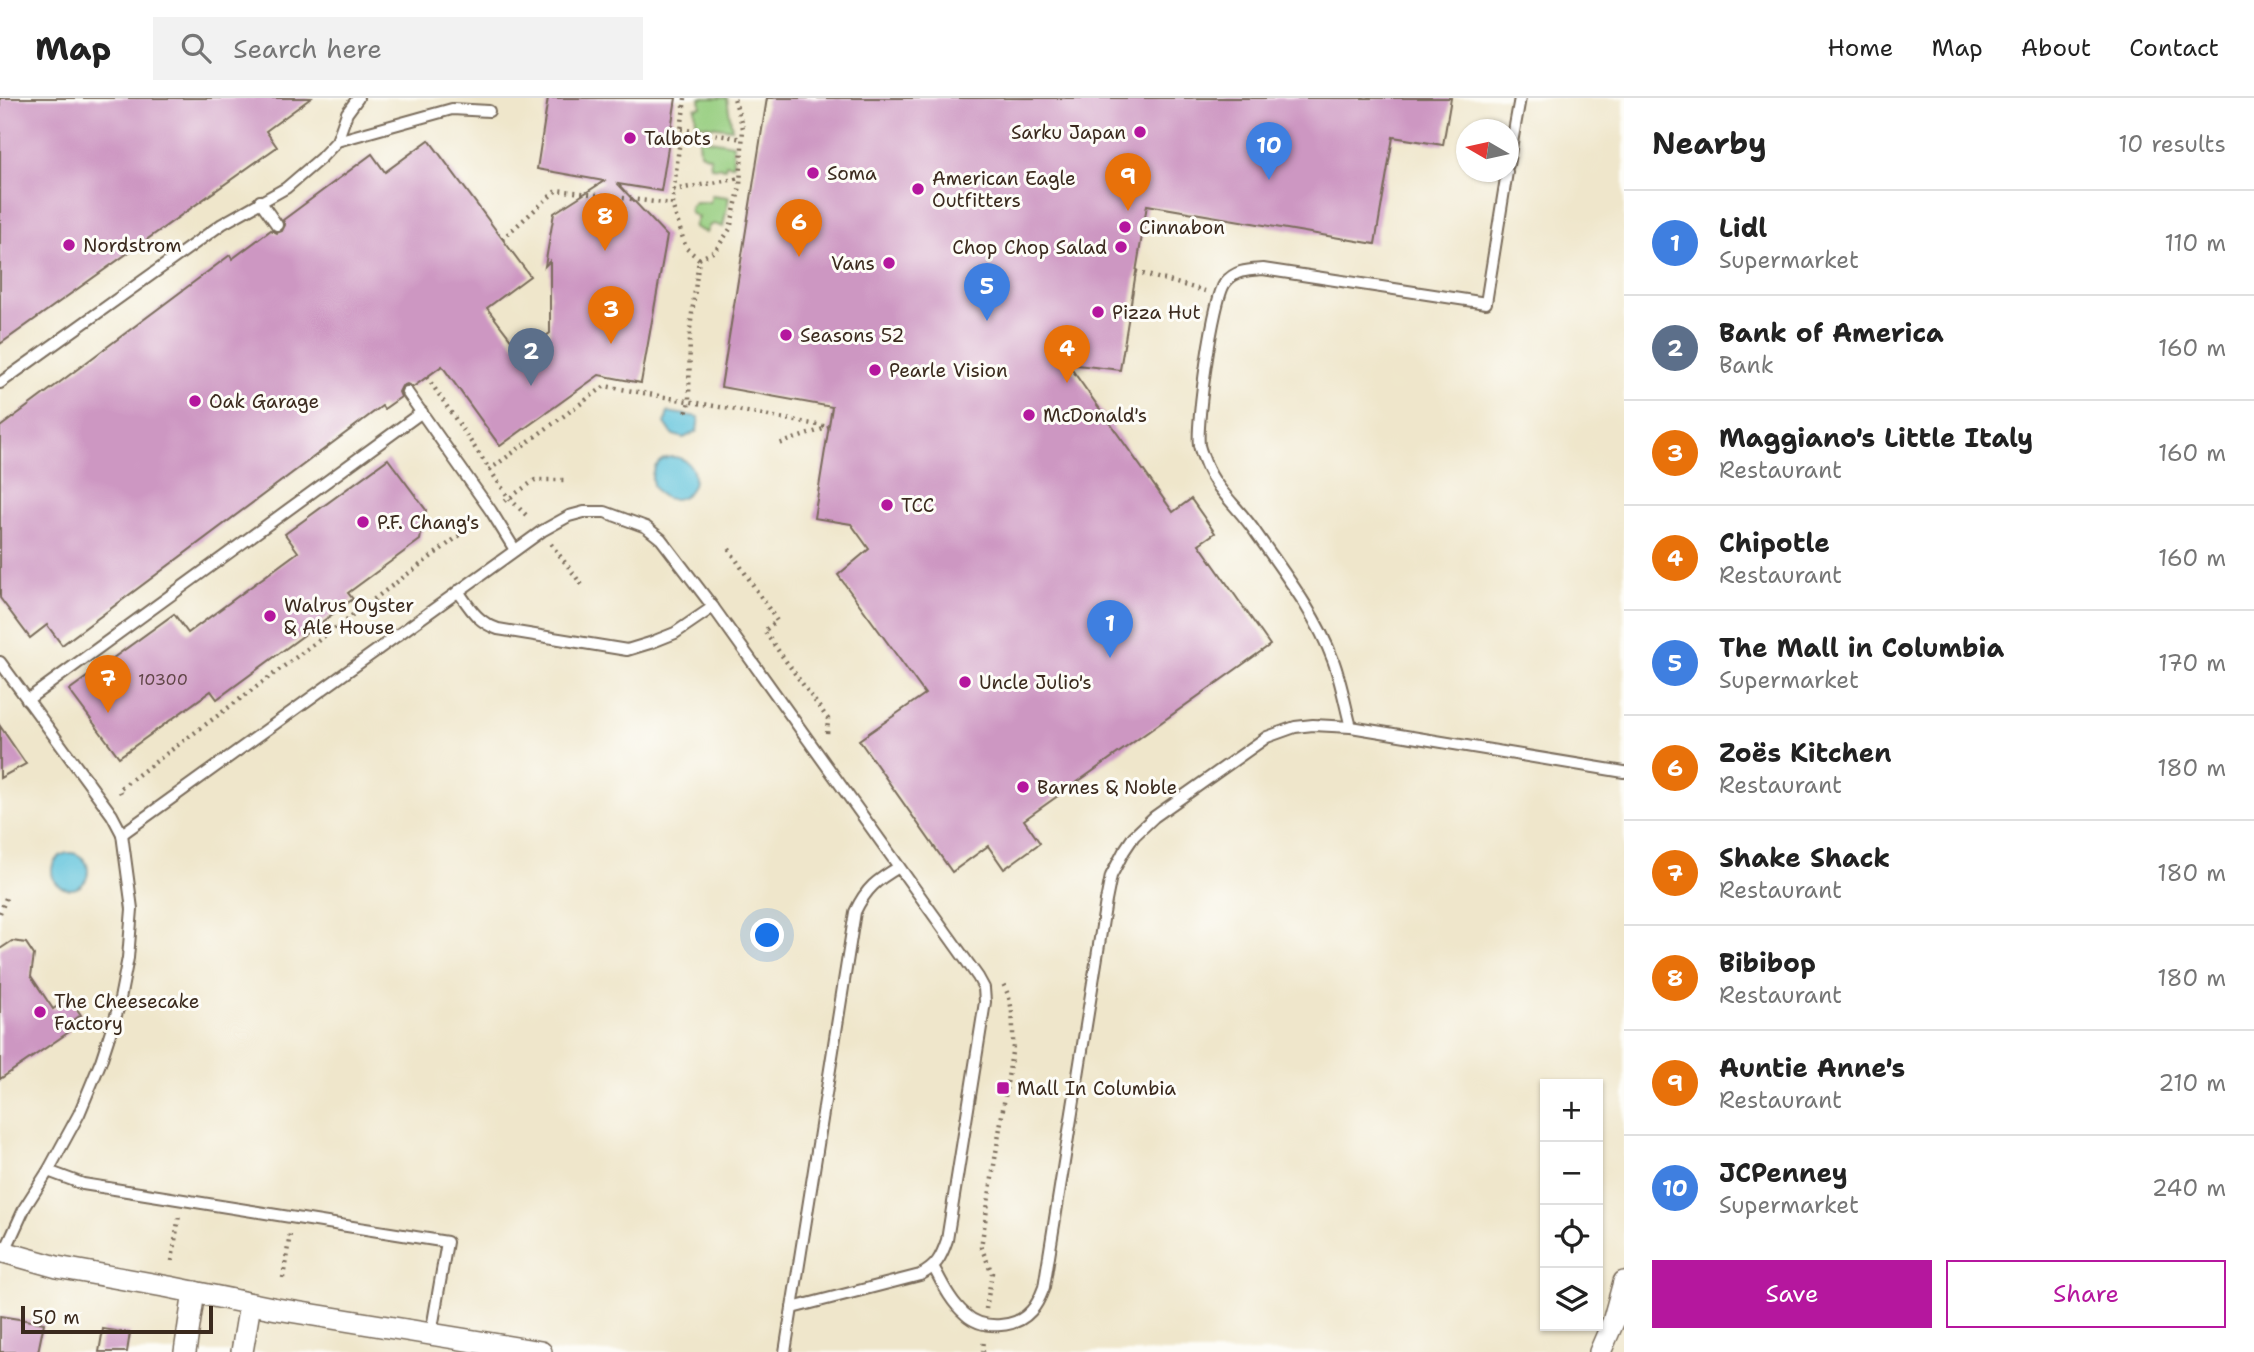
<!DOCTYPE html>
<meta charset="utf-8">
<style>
body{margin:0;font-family:"Shantell Sans",sans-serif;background:#f2f2f2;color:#222}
.controls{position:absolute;right:21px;bottom:21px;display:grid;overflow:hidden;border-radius:0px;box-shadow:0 2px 5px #0004}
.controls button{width:63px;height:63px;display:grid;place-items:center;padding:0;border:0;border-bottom:2px solid #e0e0e0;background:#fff;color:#222;font:35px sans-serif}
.compass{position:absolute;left:1456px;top:21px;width:63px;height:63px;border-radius:50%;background:#fff;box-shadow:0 2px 5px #0004;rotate:279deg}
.scale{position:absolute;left:21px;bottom:18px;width:192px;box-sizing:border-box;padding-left:7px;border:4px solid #3b2a1e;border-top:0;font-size:19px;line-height:24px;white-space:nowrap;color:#3b2a1e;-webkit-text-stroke:5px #fdfcf7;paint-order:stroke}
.you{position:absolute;left:768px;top:838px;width:24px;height:24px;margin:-18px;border:5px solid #fff;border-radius:50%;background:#1a73e8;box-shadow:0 0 0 10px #1a73e833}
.badge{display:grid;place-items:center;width:46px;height:46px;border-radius:50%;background:#b5179e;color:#fff;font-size:23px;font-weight:700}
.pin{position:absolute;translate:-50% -58px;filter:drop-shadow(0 2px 4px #0008)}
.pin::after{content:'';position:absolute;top:37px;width:24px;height:21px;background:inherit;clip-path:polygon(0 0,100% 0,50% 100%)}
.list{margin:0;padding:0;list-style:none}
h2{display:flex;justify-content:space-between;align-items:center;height:91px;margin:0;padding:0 28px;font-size:30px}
h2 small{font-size:23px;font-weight:400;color:#767676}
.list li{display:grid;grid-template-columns:46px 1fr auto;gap:21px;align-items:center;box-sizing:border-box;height:105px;padding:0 28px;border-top:2px solid #e0e0e0}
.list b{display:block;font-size:26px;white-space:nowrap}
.list p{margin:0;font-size:23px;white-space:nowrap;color:#767676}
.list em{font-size:23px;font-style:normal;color:#767676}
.actions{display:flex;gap:14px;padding:21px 28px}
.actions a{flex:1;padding:16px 0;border:2px solid #b5179e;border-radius:0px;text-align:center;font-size:24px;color:#b5179e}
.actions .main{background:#b5179e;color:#fff}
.icon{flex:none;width:38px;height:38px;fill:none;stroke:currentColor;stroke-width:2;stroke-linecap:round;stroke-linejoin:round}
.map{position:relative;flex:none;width:1624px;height:1254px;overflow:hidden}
header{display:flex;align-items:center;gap:42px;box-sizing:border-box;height:98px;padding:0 35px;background:#fff;border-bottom:2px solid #e0e0e0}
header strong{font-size:33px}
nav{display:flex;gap:38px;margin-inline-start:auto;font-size:24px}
.search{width:490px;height:63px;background:#f2f2f2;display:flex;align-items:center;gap:18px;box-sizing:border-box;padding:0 24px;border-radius:0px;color:#767676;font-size:26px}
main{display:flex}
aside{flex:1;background:#fff}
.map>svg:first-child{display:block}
.green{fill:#97ce80;stroke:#697c4f;stroke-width:2}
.water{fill:#5fc3dc;stroke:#4d767d;stroke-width:2}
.building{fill:#cd97c2}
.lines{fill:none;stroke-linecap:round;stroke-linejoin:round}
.lane-casing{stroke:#7a6c5b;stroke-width:14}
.street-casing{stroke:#7a6c5b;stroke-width:24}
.path{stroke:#7a6c5b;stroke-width:4.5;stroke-dasharray:2 5;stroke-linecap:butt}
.lane{stroke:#fff;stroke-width:10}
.street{stroke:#fff;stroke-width:21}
.poi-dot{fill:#b5179e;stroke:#fdfcf7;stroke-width:2.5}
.labels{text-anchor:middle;stroke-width:6;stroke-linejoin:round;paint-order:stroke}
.number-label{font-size:16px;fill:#604547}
.poi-label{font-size:19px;fill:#3b2a1e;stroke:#fdfcf7;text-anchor:start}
</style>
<header>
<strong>Map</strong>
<div class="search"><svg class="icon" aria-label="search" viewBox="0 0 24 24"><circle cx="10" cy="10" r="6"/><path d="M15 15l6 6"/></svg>Search here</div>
<nav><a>Home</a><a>Map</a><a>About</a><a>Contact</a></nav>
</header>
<main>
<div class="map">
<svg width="1624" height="1254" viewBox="0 0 1624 1254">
<rect width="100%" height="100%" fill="#fdfcf7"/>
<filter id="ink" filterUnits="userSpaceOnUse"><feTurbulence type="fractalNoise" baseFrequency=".0143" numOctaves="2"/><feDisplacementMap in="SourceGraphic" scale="14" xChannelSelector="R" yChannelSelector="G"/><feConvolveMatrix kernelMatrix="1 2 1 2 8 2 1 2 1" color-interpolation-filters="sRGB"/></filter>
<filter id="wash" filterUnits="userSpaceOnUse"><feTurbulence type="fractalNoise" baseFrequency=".00686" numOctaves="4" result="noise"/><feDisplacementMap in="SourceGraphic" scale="28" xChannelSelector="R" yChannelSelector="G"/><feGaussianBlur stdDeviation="1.57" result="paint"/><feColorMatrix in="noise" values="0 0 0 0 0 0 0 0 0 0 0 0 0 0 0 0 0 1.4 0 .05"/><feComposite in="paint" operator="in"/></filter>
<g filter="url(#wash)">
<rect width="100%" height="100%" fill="#efe6cb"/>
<!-- green -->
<g class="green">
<polygon points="700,0 727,0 732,31 696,26 695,10 701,8"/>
<polygon points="699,40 733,46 733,67 726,66 725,70 711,69 710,59 700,55"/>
<polygon points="712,97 729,99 723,129 714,126 709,128 706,135 694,129 698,119 690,115 690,109 695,104 710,104"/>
</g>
<!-- water -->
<g class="water">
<polygon points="668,314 699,319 697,333 684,340 673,337 665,325"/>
<circle cx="673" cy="380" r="21"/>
<circle cx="70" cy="773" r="18"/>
</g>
<g id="blocks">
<!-- building -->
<g class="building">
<polygon points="0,0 311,0 266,33 277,49 0,246"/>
<polygon points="548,0 676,0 661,93 618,86 667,138 641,285 599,277 500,348 442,268 413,289 407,286 402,288 399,294 401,299 384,311 382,308 62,547 47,527 30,540 0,500 0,329 230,157 232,161 271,132 277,135 282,133 285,127 283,122 372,56 385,74 429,42 530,178 487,210 522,256 550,235 550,163 545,168 554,115 604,83 537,71"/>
<polygon points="767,0 1451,0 1443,47 1393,39 1375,146 1147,107 1120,272 1068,266 1173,414 1191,401 1215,435 1199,446 1270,547 1024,722 1040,745 1004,771 988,748 952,774 859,642 925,596 838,477 869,451 851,426 814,420 832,309 721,289"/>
<polygon points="388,361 426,412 420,442 348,495 353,501 217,601 211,593 119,659 69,592 174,516 188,535 298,454 285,436"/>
<polygon points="0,628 26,666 0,680"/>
<polygon points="12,843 26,845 34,857 31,878 53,911 69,900 81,917 65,928 69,934 0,981 0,851"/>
<polygon points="0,1218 44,1225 38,1254 0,1254"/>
<polygon points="103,1231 130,1235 127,1254 99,1254"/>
</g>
</g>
</g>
<g filter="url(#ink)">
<use href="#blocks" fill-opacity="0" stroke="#7a6c5b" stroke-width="2"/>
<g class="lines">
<defs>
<g id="lane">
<polyline points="337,43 347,15 358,0"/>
<polyline points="1508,67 1520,0"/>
<polyline points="260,103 277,127"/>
<polyline points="0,285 222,126 286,90 321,60 337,43 452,11 489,13"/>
<polyline points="407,294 491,413 515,452"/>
<path d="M458,493C470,510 477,524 498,531L627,552L650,545L675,535L713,509"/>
<polyline points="0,564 112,717 122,736 132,811 128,860 118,911 101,963 79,1016 48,1073 25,1109 4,1155"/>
<polyline points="27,602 422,314"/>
<path d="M1351,629C1345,607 1341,583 1333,562C1316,516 1284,475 1256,435C1241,412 1216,392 1206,367C1204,361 1200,353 1199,347C1196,325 1213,201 1225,185C1235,172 1248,172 1263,171L1486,205L1507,74"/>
<path d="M122,736L542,433L569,418L584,414H605L646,429L661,441L713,509L978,879L984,890L985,904L947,1142C941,1160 936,1169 920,1177L792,1210"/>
<polyline points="48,1073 83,1086 447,1144 431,1236"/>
<path d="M934,1170C943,1187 951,1204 965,1216C982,1232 1015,1231 1031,1213C1038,1206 1041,1197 1044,1189L1106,803L1111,778L1124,753L1134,738L1154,719L1267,639L1295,629L1313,627L1351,629L1624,674"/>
<path d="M785,1254L855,814C866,790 877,782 899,769"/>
</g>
<g id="street">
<polyline points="0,1153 57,1169 169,1189 277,1211 541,1254"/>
<polyline points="185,1254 194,1194"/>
<polyline points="242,1254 250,1206"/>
<polyline points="1600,1254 1613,1224 1624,1184"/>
</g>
</defs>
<!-- lane casing -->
<use href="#lane" class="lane-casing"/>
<!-- street casing -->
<use href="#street" class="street-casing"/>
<!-- path -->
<g class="path">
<polyline points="685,0 672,106 686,150 699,161 690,231 689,303 686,317"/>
<polyline points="681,31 743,41"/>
<polyline points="673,92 741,80"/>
<polyline points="502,141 557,92 672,106"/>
<polyline points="699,161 715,153 730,131 740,88 743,30 734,0"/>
<polyline points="1136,174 1205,193"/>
<polyline points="427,279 509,400 529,420"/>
<polyline points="489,372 605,288 829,329 779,346"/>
<polyline points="505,403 535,382 568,382"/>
<polyline points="551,446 582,487"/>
<polyline points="729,451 777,523 764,533 828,621 827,637"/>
<polyline points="121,695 119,691 479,423"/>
<polyline points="0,815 6,800"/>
<polyline points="172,1163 179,1117"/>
<polyline points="283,1180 290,1136"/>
<path d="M986,1211L992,1175L981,1149L1013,948C1013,925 1014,904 1002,884"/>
<polyline points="983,1254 984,1241"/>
</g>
<!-- lane -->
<use href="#lane" class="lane"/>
<!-- street -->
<use href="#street" class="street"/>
</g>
</g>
<!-- markers -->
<g class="poi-dot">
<circle cx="1140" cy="34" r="7"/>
<circle cx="630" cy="40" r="7"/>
<circle cx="813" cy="75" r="7"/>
<circle cx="918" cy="91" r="7"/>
<circle cx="1125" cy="129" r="7"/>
<circle cx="69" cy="147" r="7"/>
<circle cx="1121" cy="149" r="7"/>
<circle cx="889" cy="165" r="7"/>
<circle cx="1098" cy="214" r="7"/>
<circle cx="786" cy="237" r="7"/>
<circle cx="875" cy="272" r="7"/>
<circle cx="195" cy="303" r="7"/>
<circle cx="1029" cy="317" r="7"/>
<circle cx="887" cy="407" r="7"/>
<circle cx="363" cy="424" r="7"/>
<circle cx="270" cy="518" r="7"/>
<circle cx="965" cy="584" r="7"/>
<circle cx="1023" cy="689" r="7"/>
<circle cx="40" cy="914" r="7"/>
<rect x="996" y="983" width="14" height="14" rx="3.5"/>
</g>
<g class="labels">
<!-- number labels -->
<g class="number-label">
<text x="163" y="587">10300</text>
</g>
<!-- poi labels -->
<g class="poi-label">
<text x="1126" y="41" text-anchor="end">Sarku Japan</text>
<text x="644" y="47">Talbots</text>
<text x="827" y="82">Soma</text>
<text x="932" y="87">American Eagle<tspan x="932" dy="22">Outfitters</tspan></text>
<text x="1139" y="136">Cinnabon</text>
<text x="83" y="154">Nordstrom</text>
<text x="1107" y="156" text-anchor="end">Chop Chop Salad</text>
<text x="875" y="172" text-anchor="end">Vans</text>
<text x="1112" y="221">Pizza Hut</text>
<text x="800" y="244">Seasons 52</text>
<text x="889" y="279">Pearle Vision</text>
<text x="209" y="310">Oak Garage</text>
<text x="1043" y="324">McDonald's</text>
<text x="901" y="414">TCC</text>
<text x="377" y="431">P.F. Chang's</text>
<text x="284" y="514">Walrus Oyster<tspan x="284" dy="22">&amp; Ale House</tspan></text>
<text x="979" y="591">Uncle Julio's</text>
<text x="1037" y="696">Barnes &amp; Noble</text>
<text x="54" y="910">The Cheesecake<tspan x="54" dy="22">Factory</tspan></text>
<text x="1017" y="997">Mall In Columbia</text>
</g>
</g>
</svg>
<div class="controls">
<button>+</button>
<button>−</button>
<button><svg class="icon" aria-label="locate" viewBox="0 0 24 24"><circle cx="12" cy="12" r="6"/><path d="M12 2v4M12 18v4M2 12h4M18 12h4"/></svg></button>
<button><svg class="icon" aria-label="layers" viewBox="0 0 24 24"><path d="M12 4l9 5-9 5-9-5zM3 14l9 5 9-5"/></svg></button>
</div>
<svg class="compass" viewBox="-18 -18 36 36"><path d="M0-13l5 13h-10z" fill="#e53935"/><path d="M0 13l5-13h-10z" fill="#767676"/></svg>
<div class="scale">50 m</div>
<div class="you"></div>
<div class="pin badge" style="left:1110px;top:560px;background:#3f7fe0">1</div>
<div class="pin badge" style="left:531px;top:288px;background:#5c6f8a">2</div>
<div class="pin badge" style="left:611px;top:246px;background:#e8710a">3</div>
<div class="pin badge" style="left:1067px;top:285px;background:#e8710a">4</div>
<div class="pin badge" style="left:987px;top:223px;background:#3f7fe0">5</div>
<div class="pin badge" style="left:799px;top:159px;background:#e8710a">6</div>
<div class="pin badge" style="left:108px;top:615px;background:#e8710a">7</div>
<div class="pin badge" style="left:605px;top:153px;background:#e8710a">8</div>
<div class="pin badge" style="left:1128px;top:113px;background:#e8710a">9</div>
<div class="pin badge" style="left:1269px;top:82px;background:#3f7fe0">10</div>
</div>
<aside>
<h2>Nearby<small>10 results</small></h2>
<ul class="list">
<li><span class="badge" style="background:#3f7fe0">1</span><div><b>Lidl</b><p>Supermarket</p></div><em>110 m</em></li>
<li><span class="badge" style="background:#5c6f8a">2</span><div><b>Bank of America</b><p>Bank</p></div><em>160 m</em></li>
<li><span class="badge" style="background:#e8710a">3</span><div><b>Maggiano's Little Italy</b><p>Restaurant</p></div><em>160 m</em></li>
<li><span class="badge" style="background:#e8710a">4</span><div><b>Chipotle</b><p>Restaurant</p></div><em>160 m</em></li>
<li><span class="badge" style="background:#3f7fe0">5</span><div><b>The Mall in Columbia</b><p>Supermarket</p></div><em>170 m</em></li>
<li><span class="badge" style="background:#e8710a">6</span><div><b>Zoës Kitchen</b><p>Restaurant</p></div><em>180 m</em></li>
<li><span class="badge" style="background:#e8710a">7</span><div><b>Shake Shack</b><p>Restaurant</p></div><em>180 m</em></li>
<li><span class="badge" style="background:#e8710a">8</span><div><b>Bibibop</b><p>Restaurant</p></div><em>180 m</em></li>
<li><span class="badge" style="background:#e8710a">9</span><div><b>Auntie Anne's</b><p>Restaurant</p></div><em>210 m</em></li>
<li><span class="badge" style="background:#3f7fe0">10</span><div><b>JCPenney</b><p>Supermarket</p></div><em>240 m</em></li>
</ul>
<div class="actions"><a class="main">Save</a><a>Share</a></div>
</aside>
</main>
